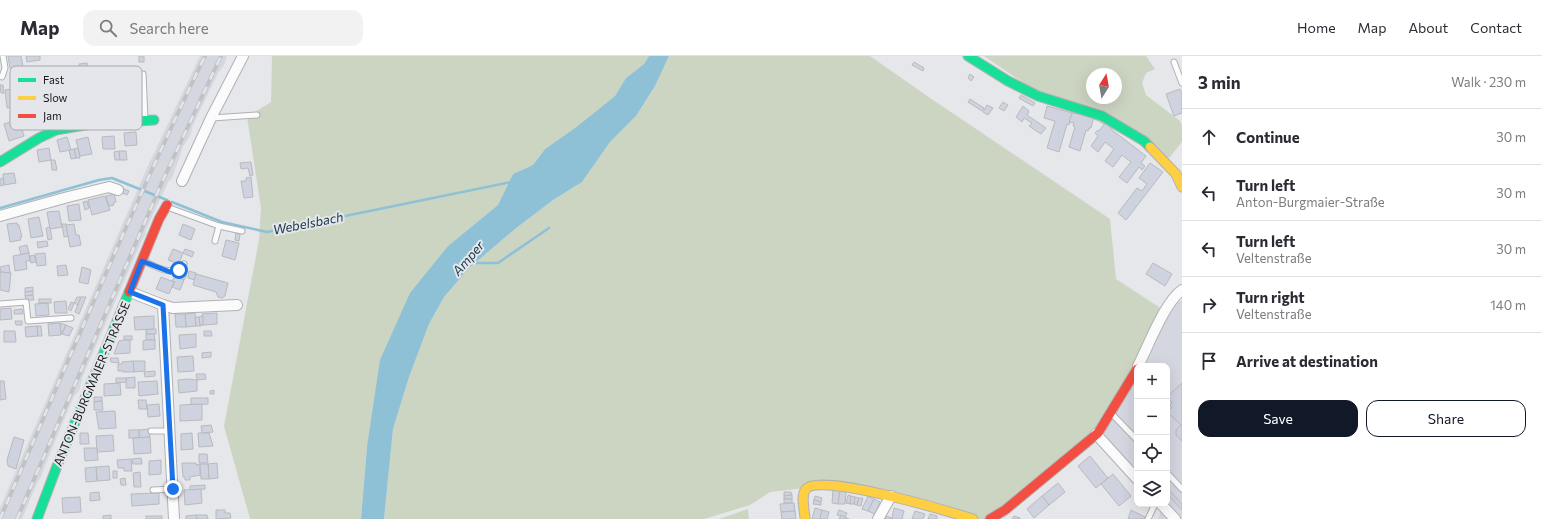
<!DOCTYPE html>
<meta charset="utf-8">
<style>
body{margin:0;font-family:Commissioner,sans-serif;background:#f2f2f3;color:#2b2b33}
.controls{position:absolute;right:12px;bottom:12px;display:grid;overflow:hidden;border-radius:8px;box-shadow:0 4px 16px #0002}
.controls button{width:36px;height:36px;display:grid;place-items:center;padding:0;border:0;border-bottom:1px solid #e1e1e2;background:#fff;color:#2b2b33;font:20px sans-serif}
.compass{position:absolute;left:1086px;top:12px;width:36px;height:36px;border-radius:50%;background:#fff;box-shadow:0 4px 16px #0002;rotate:11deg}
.stop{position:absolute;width:12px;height:12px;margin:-9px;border:3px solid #1a73e8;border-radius:50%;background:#fff}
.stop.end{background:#1a73e8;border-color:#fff;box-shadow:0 1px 4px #0008}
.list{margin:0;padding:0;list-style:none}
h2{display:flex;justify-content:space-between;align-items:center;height:52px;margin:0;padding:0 16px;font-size:17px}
h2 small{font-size:13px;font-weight:400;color:#7c7c81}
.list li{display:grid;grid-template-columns:26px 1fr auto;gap:12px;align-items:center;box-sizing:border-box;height:56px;padding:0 16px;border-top:1px solid #e1e1e2}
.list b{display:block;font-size:15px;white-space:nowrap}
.list p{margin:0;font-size:13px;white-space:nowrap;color:#7c7c81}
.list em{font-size:13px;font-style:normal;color:#7c7c81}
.actions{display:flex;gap:8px;padding:12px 16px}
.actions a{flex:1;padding:9px 0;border:1px solid #111827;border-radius:12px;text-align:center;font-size:14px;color:#111827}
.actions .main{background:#111827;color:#fff}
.icon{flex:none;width:22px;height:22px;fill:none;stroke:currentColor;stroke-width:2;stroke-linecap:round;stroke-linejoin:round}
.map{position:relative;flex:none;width:1182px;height:463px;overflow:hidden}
header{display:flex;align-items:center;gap:24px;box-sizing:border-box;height:56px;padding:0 20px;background:#fff;border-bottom:1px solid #e1e1e2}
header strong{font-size:19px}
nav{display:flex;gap:22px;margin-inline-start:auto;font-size:14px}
.search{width:280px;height:36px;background:#f2f2f3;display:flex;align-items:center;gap:10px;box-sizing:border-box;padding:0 14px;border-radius:12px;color:#7c7c81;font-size:15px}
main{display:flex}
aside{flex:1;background:#fff}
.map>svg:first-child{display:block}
.built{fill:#d5d7e0}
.green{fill:#ccd5c1;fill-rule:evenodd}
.water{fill:#8ec1d5}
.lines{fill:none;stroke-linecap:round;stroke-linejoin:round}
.stream{stroke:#8ec1d5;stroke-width:2.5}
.building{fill:#cfd2df;stroke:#b9babd}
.lane-casing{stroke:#b0b1b4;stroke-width:7}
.street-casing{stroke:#b0b1b4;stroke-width:12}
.fast-casing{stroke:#b0b1b4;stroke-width:11}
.slow-casing{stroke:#b0b1b4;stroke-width:11}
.jam-casing{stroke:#b0b1b4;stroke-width:11}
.lane{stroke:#fbfbfc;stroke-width:5}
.street{stroke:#fbfbfc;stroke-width:10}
.fast{stroke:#16e098;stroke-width:9}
.slow{stroke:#ffcf43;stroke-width:9}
.jam{stroke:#f24e42;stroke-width:9}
.rail-casing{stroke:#c1c2c3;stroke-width:4}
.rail{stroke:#e5e6ec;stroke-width:2.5;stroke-dasharray:8;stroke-linecap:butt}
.route{stroke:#1a73e8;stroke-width:5}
.labels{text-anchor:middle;stroke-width:4;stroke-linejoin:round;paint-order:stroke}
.street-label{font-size:12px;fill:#18191b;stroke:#e5e6ec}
.water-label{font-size:13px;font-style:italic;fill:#133642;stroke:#e5e6ec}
.key{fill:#e5e6ec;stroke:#a8a8ad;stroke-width:1}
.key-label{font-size:11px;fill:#18191b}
</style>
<header>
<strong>Map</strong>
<div class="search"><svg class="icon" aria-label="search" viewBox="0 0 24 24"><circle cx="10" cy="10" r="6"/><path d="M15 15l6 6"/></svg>Search here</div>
<nav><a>Home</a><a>Map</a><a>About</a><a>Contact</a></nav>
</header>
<main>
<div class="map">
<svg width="1182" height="463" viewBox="0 0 1182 463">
<rect width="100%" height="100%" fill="#e6e7eb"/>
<!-- built -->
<g class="built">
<polygon points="200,0 227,0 224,9 218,17 192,71 191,78 183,91 172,122 168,126 145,176 146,178 142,184 82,322 79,335 74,340 46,407 41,421 37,427 22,463 0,463 0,452 84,257 147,112"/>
<polygon points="1182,244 1182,463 1158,463 1164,448 1167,448 1167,310 1138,310 1165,255"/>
<polygon points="1137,313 1137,413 1098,377"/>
</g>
<!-- green -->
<g class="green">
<polygon points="272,0 649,0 644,8 626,22 615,40 575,72 545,93 533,109 513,118 498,149 448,190 367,391 361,463 250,463 224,370 259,184 261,152 247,61 271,46"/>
<polygon points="669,0 870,0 933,44 1110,163 1116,223 1165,255 1098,377 990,463 973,463 892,440 805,432 770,436 750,449 704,463 384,463 393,373 409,321 429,268 444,241 469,212 515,173 553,144 582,126 610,86 636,60 655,30"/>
<path d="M984,0H1146L1155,13L1146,17L1142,27L1146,39L1180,65L1182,70V86L1169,102L1028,30ZM1092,18H1116V42H1092Z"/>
<polygon points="748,453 749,463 719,463"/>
</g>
<!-- water -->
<polygon class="water" points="649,0 669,0 655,30 636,60 610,86 582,126 553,144 515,173 469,212 444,241 429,268 409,321 393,373 384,463 361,463 367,391 380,304 410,237 448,190 498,149 513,118 533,109 545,93 575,72 615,40 626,22 644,8"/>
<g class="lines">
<!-- stream -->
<g class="stream">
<polyline points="172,146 222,166 267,176 511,126"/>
<polyline points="0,152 99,124 112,122 167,144"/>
<polyline points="472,207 498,207 549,172"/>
</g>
</g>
<!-- building -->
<g class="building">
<polygon points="8,0 21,0 23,11 10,12"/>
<polygon points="26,0 40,0 40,4 27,6"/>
<rect x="139" y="0" width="5" height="6"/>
<polygon points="914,6 924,12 923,15 912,9"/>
<polygon points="87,7 88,16 80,17 79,8"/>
<polygon points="970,18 974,21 971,25 968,22"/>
<polygon points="0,29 3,29 4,37 1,37"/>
<polygon points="25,31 28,48 7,52 5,34"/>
<polygon points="1180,33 1182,36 1182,57 1174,60 1166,38"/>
<polygon points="1021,39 1035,47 1033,50 1019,42"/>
<polygon points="970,43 984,52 982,55 968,46"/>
<polygon points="1003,46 1008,49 1004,55 999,52"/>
<polygon points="987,49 993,52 988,59 983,56"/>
<polygon points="142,50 143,57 126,59 126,52"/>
<polygon points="1023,50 1029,55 1027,59 1046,72 1041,78 1029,70 1032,67 1024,62 1022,66 1016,61"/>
<polygon points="1047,50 1072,57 1069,69 1067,68 1059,96 1047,92 1055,65 1044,62"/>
<polygon points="1072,57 1094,60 1091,72 1089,72 1088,75 1086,74 1080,95 1069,91 1075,71 1073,70 1074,67 1069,66"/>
<polygon points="19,63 24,80 9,85 4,68"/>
<polygon points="1106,66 1112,74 1146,100 1141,107 1145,110 1142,114 1139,111 1127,127 1119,121 1131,106 1122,99 1113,111 1105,105 1114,93 1105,86 1098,96 1091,90 1098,80 1095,77 1098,74 1099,75"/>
<polygon points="136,76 137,89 125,90 124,77"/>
<polygon points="114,80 115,93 103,93 102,81"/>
<polygon points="67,81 71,94 60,96 57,84"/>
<polygon points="88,81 92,98 80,100 76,84"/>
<polygon points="49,92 51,104 39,106 37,94"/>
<polygon points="78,92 80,102 76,102 74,93"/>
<polygon points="74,93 76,102 71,103 69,94"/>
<polygon points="119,95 120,104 115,104 114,96"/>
<polygon points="119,95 126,95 127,104 120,104"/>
<polygon points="51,104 55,104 57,114 52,114"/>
<polygon points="251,106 253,119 250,120 248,112 241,113 240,107"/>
<polygon points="1150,107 1163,116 1126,164 1118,157 1137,132 1142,135 1147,128 1139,122"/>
<polygon points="14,117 16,127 4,129 3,118"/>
<polygon points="251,121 253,141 244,142 241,125 246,125 246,122"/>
<polygon points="3,122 4,129 0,130 0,123"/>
<polygon points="122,132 129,135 127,139 120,136"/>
<polygon points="114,138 116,146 113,147 114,149 109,150 106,140"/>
<polygon points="105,140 110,154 92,159 88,144"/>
<polygon points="87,145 89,152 85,154 83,146"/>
<polygon points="79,148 81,164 69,165 67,150"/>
<polygon points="59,155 62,171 50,173 47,156"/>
<polygon points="39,161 43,180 31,182 28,163"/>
<polygon points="17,167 17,169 19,169 22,181 20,181 21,184 10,186 7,168"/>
<polygon points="62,168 66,168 68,180 64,181"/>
<polygon points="74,168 76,179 79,179 81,189 70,191 66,169"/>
<polygon points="183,168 195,173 191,184 179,179"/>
<polygon points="50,171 52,183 48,184 46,172"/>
<polygon points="236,177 240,178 239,185 235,184"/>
<polygon points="226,184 239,187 235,204 222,200"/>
<polygon points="47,185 48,190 38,192 37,186"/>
<polygon points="27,189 29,197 21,199 19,191"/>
<polygon points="173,193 183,197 179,208 168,204"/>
<polygon points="185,193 194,196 192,201 183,197"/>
<polygon points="29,197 30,205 26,205 27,213 15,215 13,200"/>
<polygon points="45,197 46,209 37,210 35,198"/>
<polygon points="34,199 36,206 31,207 30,200"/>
<polygon points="1153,207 1172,218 1165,230 1146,218"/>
<polygon points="9,209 10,217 1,216 0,211"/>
<polygon points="66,209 68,219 58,220 57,210"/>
<polygon points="82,211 91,214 88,228 79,226"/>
<polygon points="189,215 196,217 195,224 188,222"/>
<polygon points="0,216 11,217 9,236 0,234"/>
<polygon points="175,216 187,219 184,224 173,220"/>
<polygon points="196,218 228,227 225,240 222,242 218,241 216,236 193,229"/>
<polygon points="175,220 184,224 180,234 172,231 175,226 172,225"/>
<polygon points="161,221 174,226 169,238 156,233"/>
<polygon points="33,231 33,235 25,236 25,232"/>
<polygon points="33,235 33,239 25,240 25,236"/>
<polygon points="33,239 34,244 26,244 25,240"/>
<polygon points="77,241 81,241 78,249 74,247"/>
<polygon points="81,241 86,241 79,258 75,256"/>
<rect x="39" y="243" width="12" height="4"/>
<polygon points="66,245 67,257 55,257 54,246"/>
<polygon points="71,246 74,247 71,255 68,253"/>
<polygon points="48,247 49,259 36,260 35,248"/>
<polygon points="11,252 12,263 0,264 0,253"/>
<polygon points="22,253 23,258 14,258 14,254"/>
<polygon points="195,257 196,270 186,271 185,258"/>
<polygon points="217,257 217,268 203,269 202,258"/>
<polygon points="175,258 185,258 186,271 176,271"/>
<polygon points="154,260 154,273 135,274 134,261"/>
<polygon points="203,260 203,269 200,270 199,261"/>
<polygon points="195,261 199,261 200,270 196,270"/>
<polygon points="15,265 22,265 22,269 16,269"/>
<polygon points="60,267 61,279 49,280 48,268"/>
<polygon points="60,267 66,269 62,278 61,277"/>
<polygon points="66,269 73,272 69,280 62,278"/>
<polygon points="37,270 38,280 26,281 25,271"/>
<polygon points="37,270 41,270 42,280 38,280"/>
<polygon points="154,273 156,273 156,278 146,278 146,274"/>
<polygon points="4,275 15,275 16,286 4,286"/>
<polygon points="204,275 211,275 212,280 204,280"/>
<polygon points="146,278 154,278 155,284 146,284"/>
<polygon points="196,278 196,291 180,293 179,279"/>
<rect x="124" y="280" width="8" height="4"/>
<polygon points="124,284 130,284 130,297 114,298 119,285"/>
<polygon points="146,284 155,284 155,293 143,294 143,285"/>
<polygon points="211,296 211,301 202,302 202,297"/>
<polygon points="193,300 194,315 178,316 177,301"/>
<polygon points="110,302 118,302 119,307 111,306"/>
<polygon points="133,305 145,305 145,315 134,316"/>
<polygon points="133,305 134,316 123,316 123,315 118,315 118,308 122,308 122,306"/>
<polygon points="155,315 155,320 145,321 144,316"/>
<polygon points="196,318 205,318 206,323 197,324"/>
<polygon points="135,321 135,332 126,332 126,322"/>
<polygon points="116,322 126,322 126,326 116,327"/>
<polygon points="189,323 197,324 197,335 179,337 178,324"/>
<polygon points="0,325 4,325 6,343 0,344"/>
<polygon points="157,325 158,338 139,340 138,326"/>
<polygon points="120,327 121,339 104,340 104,328"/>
<polygon points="1182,327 1182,385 1176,379 1176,374 1181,369 1167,356 1172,351 1170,349 1172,346 1167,341"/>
<polygon points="214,334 214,338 210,338 210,335"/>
<polygon points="94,341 102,341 102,345 94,346"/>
<polygon points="191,342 208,342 208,348 191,349"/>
<polygon points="138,344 146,344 147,353 139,353"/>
<polygon points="102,345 103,354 94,354 94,346"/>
<polygon points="159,348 160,360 148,361 147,349"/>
<polygon points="202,348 202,364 180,365 180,349"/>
<polygon points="115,355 116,372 99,373 96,356"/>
<polygon points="211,369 213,376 202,377 201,370"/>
<polygon points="149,373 150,381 139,382 139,374"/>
<rect x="129" y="374" width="10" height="8"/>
<polygon points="80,377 88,377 89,388 80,388"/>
<polygon points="192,377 193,393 181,394 181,378"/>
<polygon points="198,377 209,377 213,390 199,391"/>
<polygon points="113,379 114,395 97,396 96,380"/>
<polygon points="14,381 24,384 16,413 8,410 7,404"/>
<polygon points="150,381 151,397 134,398 133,382"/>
<polygon points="84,392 97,392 98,404 85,405"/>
<polygon points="199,398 207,398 208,407 199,407"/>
<polygon points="1090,400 1108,422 1096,432 1078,410"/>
<polygon points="141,402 142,408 133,408 132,403"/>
<polygon points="131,403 132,415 124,415 124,412 118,412 117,404"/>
<polygon points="161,404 161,418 149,419 149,405"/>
<polygon points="182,407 196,407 196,409 200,408 200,419 190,421 190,424 185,424 185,421 183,421"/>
<polygon points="217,407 218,422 209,423 208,408"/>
<polygon points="200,408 208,408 209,423 201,423"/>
<polygon points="109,410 110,424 97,425 96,411"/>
<polygon points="96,411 97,425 86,426 85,412"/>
<rect x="113" y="415" width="4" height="7"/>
<polygon points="140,416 141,431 134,431 133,417"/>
<polygon points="1113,418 1131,440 1119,450 1101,428"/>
<polygon points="125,422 126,429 121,429 120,423"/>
<polygon points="1058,427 1065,436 1049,449 1042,440"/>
<polygon points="205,429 205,433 190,434 190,430"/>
<polygon points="1167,432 1182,448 1182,454 1167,438"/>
<polygon points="201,433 202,447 185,449 184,434"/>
<polygon points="833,434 840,434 838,448 832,447"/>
<polygon points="840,434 846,435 845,448 838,448"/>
<polygon points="99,436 100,444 90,445 90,437"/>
<polygon points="784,436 791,436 792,439 784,440"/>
<polygon points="159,437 159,448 132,450 131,438"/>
<polygon points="792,439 792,443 784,443 784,440"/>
<polygon points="848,439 851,440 850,448 846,447"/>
<polygon points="815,440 822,442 821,446 814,444"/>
<polygon points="851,440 855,441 854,448 850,448"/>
<polygon points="868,440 874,443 868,455 862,453"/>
<polygon points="1042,440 1049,449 1034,462 1027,453"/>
<polygon points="80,441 81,456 63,457 62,442"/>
<polygon points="855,441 859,442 857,449 854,448"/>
<polygon points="859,442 863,442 861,450 857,449"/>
<rect x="784" y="443" width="8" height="4"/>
<polygon points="874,443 880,446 875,458 868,455"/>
<polygon points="814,444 821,446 821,449 813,448"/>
<polygon points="794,447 795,455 781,456 780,448"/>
<polygon points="815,452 822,454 820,463 812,463"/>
<polygon points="894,452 904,455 902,463 885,463 886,460 892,462"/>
<polygon points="216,454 225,454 225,457 230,457 231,462 216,463"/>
<polygon points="822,454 829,456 827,463 820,463"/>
<polygon points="839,454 847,457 845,461 837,459"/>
<polygon points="1131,454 1145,461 1144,463 1128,463"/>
<polygon points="795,455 796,463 782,463 781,456"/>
<polygon points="915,455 925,458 923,463 912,463"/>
<polygon points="930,458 937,460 937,463 928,463"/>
<polygon points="111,459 111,463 103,463 103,460"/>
<polygon points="196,459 197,463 186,463 186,460"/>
<polygon points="196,459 207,459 208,463 197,463"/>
<polygon points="841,459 849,463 839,463"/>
<rect x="146" y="460" width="16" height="3"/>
<polygon points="1014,460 1020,462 1020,463 1012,463"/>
</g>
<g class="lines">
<defs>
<g id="lane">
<polyline points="1174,6 1182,27"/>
<polyline points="143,18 145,63"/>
<polyline points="2,21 5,12 3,0"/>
<polyline points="212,62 257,59"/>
<polyline points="167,151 219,170 242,175"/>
<polyline points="215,185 219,170"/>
<path d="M143,205C158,211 172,222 184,208"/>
<polyline points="0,248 26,246 28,265 71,262"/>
<polyline points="1111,357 1137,384"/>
<polyline points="151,375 170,375"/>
<polyline points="1167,417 1182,433"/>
<polyline points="153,434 173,433"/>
<polyline points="1148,463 1155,448"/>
</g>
<g id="street">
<polyline points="182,125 211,62 243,0"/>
<polyline points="0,160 68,141 109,131 118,134"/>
<polyline points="130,236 163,249 174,463"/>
<polyline points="163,249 173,252 237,249"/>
<path d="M1138,310C1149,289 1164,247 1182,234"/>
<polyline points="1096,378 1137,423"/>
<polyline points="1161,448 1175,463"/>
<polyline points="878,463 891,440"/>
</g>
<g id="fast">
<polyline points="968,0 1008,25 1038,40 1102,60 1144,85 1150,91"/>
<polyline points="0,106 39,82 56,74 91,68 154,64"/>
<polyline points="37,463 57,410 129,236"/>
</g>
<g id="slow">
<polyline points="1150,91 1176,118 1182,131"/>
<path d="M805,463C805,455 800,440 806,433C818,416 951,456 973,463"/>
</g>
<g id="jam">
<polyline points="129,236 159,163 167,149"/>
<polyline points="990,463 1005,454 1098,377 1137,313"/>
</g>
</defs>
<!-- lane casing -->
<use href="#lane" class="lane-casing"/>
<!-- street casing -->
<use href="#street" class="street-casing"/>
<!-- fast casing -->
<use href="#fast" class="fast-casing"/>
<!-- slow casing -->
<use href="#slow" class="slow-casing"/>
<!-- jam casing -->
<use href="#jam" class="jam-casing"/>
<!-- lane -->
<use href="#lane" class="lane"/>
<!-- street -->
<use href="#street" class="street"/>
<!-- fast -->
<use href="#fast" class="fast"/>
<!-- slow -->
<use href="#slow" class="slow"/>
<!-- jam -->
<use href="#jam" class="jam"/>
<defs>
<g id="rail">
<path d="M0,463C67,308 132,152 205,0"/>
<polyline points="17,463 163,124 221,0"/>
</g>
</defs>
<!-- rail casing -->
<use href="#rail" class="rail-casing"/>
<!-- rail -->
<use href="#rail" class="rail"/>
</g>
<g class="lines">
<!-- route -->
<polyline class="route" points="173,433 163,249 130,236 142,205 170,216 179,214"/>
</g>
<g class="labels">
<!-- street labels -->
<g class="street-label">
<text transform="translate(92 328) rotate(-67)" y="4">ANTON-BURGMAIER-STRASSE</text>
</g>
<!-- water labels -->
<g class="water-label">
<text transform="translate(308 167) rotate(-11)" y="5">Webelsbach</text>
<text transform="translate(468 202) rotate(-49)" y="5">Amper</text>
</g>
</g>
<!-- legend -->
<rect x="10" y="10" width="132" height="64" rx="6" class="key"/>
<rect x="18" y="22" width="18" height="4" fill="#16e098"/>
<rect x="18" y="40" width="18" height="4" fill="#ffcf43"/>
<rect x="18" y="58" width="18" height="4" fill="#f24e42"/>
<g class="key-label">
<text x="43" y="28">Fast</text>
<text x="43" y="46">Slow</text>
<text x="43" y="64">Jam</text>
</g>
</svg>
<div class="controls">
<button>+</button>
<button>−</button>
<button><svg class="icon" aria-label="locate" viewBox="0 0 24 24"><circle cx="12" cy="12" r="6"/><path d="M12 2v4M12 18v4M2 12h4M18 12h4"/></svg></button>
<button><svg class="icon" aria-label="layers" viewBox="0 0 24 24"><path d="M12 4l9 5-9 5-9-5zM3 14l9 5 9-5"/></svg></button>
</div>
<svg class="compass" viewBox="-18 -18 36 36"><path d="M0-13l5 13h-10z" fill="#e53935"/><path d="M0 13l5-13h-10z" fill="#7c7c81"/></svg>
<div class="stop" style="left:179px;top:214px"></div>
<div class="stop end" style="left:173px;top:433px"></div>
</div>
<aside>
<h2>3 min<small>Walk · 230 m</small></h2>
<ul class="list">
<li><svg class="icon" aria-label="ahead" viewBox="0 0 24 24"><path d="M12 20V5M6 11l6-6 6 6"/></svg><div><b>Continue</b></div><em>30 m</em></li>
<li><svg class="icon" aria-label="left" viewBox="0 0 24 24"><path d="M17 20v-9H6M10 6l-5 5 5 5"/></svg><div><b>Turn left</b><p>Anton-Burgmaier-Straße</p></div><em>30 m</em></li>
<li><svg class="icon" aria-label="left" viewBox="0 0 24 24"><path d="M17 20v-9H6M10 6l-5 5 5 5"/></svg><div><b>Turn left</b><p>Veltenstraße</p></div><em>30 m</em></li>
<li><svg class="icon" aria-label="right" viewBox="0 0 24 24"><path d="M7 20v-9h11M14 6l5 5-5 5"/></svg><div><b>Turn right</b><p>Veltenstraße</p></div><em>140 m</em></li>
<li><svg class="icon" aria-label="arrive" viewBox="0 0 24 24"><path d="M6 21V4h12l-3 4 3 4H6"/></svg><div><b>Arrive at destination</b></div></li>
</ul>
<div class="actions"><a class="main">Save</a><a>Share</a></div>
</aside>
</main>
